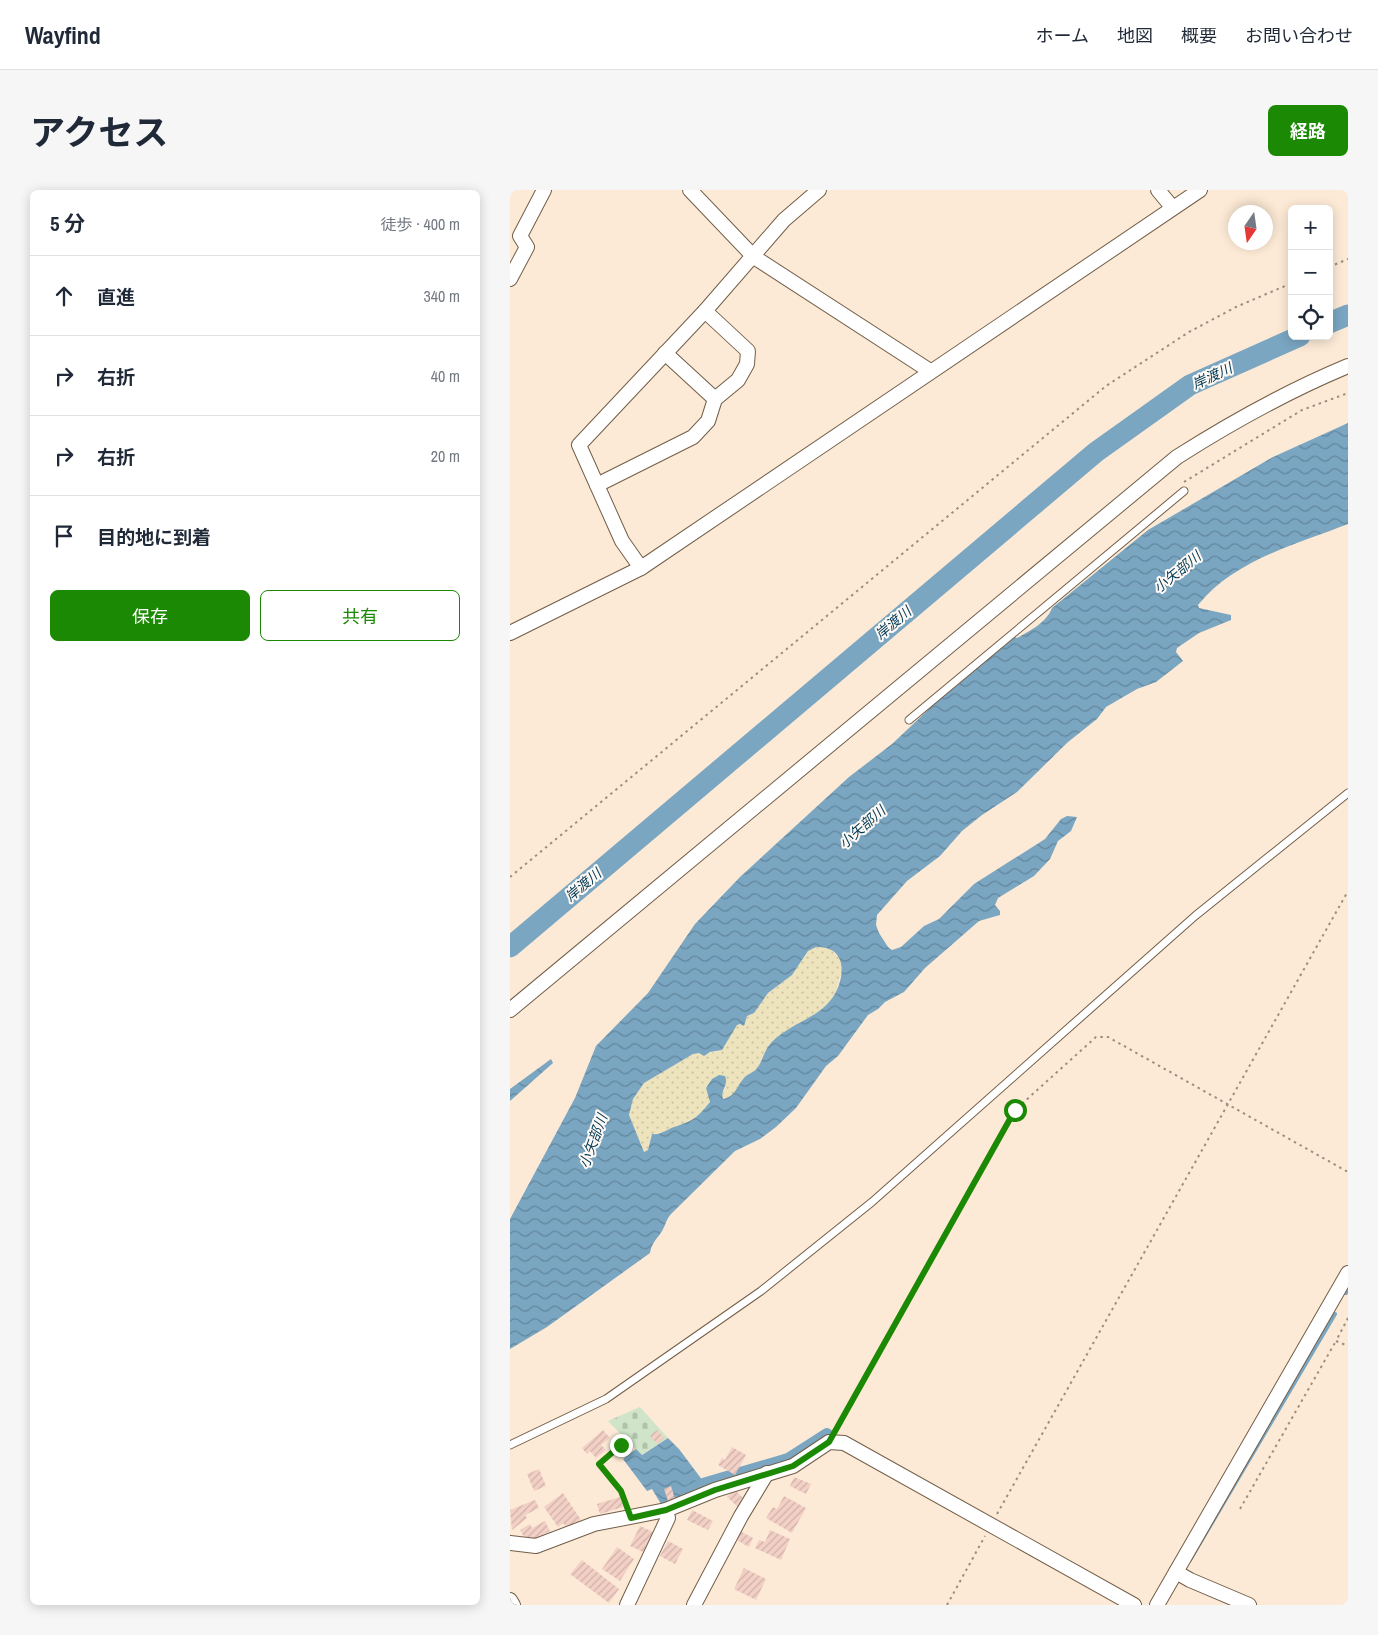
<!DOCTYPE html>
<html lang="ja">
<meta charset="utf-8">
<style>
body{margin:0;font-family:"Archivo Narrow","Noto Sans JP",sans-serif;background:#f6f6f7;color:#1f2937}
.controls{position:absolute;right:15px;top:15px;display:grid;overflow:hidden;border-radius:8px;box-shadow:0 2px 12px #0003}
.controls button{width:45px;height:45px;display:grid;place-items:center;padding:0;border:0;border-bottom:1px solid #e0e1e3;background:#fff;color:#1f2937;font:25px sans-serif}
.compass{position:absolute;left:718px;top:15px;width:45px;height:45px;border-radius:50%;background:#fff;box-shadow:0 2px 12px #0003;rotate:193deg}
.stop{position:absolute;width:15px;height:15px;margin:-11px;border:4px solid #1b8904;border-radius:50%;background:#fff}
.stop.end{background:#1b8904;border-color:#fff;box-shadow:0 1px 5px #0008}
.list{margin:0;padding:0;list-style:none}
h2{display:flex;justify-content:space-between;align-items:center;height:65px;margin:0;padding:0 20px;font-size:21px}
h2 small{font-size:16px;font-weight:400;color:#747a83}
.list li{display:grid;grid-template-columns:32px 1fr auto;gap:15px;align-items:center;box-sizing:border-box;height:80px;padding:0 20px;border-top:1px solid #e0e1e3}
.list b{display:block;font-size:19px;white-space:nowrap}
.list em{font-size:16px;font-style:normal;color:#747a83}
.actions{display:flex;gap:10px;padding:15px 20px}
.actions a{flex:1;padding:11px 0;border:1px solid #1b8904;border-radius:8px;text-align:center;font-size:18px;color:#1b8904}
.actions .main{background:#1b8904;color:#fff}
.icon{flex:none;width:28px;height:28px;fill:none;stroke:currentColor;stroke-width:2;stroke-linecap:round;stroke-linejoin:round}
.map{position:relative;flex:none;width:838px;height:1415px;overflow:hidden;border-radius:8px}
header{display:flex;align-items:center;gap:30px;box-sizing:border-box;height:70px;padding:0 25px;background:#fff;border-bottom:1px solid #e0e1e3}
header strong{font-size:24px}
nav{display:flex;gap:28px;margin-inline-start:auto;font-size:18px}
.intro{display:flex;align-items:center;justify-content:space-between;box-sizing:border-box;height:120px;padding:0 30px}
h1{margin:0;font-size:35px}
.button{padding:12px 22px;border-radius:8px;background:#1b8904;color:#fff;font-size:18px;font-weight:700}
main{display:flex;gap:30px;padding:0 30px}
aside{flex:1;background:#fff;border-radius:8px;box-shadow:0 2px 12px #0003}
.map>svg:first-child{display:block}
.sand{fill:url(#sand-dots)}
.cemetery{fill:url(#cemetery-stones)}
.water{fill:url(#water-waves);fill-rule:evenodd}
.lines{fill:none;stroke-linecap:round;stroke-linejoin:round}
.stream{stroke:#7aa6c2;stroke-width:4}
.canal{stroke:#7aa6c2;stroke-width:12}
.river{stroke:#7aa6c2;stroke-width:21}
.building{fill:url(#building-hatch)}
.lane-casing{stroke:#725e48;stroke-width:9}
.street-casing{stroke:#725e48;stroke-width:16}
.path{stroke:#9c8f80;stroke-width:2;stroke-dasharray:2.5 4;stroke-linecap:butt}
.lane{stroke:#fff;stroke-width:7}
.street{stroke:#fff;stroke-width:14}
.route{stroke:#1b8904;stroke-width:6}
.labels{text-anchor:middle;stroke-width:4;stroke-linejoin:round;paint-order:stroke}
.water-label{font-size:14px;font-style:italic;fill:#003956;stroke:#fef9f4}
</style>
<header>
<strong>Wayfind</strong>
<nav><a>ホーム</a><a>地図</a><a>概要</a><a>お問い合わせ</a></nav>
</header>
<div class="intro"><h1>アクセス</h1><a class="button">経路</a></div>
<main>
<aside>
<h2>5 分<small>徒歩 · 400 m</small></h2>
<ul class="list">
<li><svg class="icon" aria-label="ahead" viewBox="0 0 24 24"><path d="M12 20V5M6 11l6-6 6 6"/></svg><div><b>直進</b></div><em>340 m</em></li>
<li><svg class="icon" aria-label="right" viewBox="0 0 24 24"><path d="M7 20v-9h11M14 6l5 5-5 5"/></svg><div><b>右折</b></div><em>40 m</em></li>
<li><svg class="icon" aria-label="right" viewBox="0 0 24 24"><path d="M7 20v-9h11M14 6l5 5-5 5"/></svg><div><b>右折</b></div><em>20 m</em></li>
<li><svg class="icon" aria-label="arrive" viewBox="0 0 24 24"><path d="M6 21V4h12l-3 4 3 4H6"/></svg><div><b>目的地に到着</b></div></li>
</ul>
<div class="actions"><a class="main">保存</a><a>共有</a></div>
</aside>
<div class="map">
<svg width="838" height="1415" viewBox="0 0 838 1415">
<defs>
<pattern id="sand-dots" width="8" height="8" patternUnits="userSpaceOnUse" patternTransform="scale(1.25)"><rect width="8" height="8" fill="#ede4be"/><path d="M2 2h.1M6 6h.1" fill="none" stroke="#cac2a2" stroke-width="1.8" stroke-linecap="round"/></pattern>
<pattern id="cemetery-stones" width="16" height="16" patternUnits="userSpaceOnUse" patternTransform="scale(1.25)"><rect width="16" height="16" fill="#cfe4c8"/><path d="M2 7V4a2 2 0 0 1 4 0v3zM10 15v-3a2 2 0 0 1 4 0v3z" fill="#b1c2aa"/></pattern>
<pattern id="water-waves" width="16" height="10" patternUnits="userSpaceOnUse" patternTransform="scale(1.25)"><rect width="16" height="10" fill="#7aa6c2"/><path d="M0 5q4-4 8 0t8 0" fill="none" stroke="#63869c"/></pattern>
<pattern id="building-hatch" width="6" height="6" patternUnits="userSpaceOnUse" patternTransform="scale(1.25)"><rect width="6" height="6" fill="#f3d0c5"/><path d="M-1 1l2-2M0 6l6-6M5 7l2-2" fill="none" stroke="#cfb1a8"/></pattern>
</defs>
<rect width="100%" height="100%" fill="#fcead6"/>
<!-- sand -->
<path class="sand" d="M306,757L320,759L330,769L332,780L325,804L317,815L297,830L269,846L255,861L247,880L233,889L225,903L213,910L211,905L216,897L196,896L200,909C194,933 160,940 141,945L138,960L134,962L119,925L123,909L134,893L183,864L189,863L192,865L212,860L227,835L231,834L258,803L282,785L298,761Z"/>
<!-- cemetery -->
<polygon class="cemetery" points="130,1217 158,1248 131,1265 98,1231"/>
<!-- water -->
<g class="water">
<path d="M838,233V334C787,354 724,370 688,415L689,418L721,425V430L689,443L667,458L666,462L673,471L646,492L627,499L596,517L587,529L558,552L507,602L472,625L452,641L430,666L397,691L367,725L366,735L369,743L378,757L382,760L391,757L414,736L429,729L464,694L535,649L551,629L557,626L567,627L561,641L548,651L540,669L524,686L488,708L485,715L490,721V725L469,731L415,778L394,802L375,812L368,819L358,825L328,866L316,876L286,918L266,937L250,949L225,961L161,1024C155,1031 155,1038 150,1044C145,1051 142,1053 140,1063L37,1137L0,1159V1029L65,908L86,856L138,803L185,734L230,687L339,587L382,554L436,503L505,447L507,448C520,441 537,432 542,418L638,340L763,267ZM306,757C315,757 325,759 329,768C332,774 332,780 331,787C323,828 284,828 261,853C254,861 253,869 248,877C245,882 240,883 236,886C227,894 226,907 213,909C210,900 219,895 215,886L209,885L202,889L196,898L200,912C187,928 183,931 164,937C156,940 151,945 142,944L138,960L134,962L119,925L123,909L134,893L183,864L189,863L194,866L200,862L212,860L227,835L230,834L234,836L237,826L244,823L258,803L282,785L298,761Z"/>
<polygon points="41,869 43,873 0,911 0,899"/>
<polygon points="158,1248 169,1259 196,1295 174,1306 151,1314 142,1299 137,1301 113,1269 126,1259 132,1265"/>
</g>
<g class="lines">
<!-- stream -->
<g class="stream">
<polyline points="836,1103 838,1101"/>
<polyline points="680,1370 825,1124"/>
</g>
<!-- canal -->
<polyline class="canal" points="179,1301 193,1294 278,1269 317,1244"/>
<!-- river -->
<g class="river">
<polyline points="819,133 838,125"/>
<polyline points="0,757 586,262 680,195 790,146"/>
</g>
</g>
<!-- building -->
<g class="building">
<polygon points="93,1240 100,1248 91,1255 96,1260 86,1268 80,1261 77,1264 72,1258"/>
<polygon points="147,1240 154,1248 147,1254 140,1246"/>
<polygon points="222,1257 236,1265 225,1285 208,1275 212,1268 215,1270"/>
<polygon points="29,1279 36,1296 24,1301 17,1284"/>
<polygon points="284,1287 301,1294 296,1304 280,1296"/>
<polygon points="161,1296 165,1309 158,1311 154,1299"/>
<polygon points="225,1300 236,1311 229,1318 217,1307"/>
<polygon points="53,1303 71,1330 58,1340 53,1333 48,1337 34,1317"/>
<polygon points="274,1306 296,1318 282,1343 256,1328 263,1317 267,1319"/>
<polygon points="110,1307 113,1317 90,1324 87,1314"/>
<polygon points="25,1310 29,1318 15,1325 17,1328 2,1340 0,1320"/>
<polygon points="182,1320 203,1331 198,1340 177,1330"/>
<polygon points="35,1331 40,1341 18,1353 10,1340 20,1334 22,1338"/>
<polygon points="130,1336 143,1342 133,1362 120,1356"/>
<polygon points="260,1340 280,1349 271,1370 245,1358 249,1350 255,1352"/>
<polygon points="230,1341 243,1348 239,1357 225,1349"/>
<polygon points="158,1351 173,1359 165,1374 150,1366"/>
<polygon points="107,1357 124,1369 110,1391 92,1379"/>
<polygon points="72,1370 109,1399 99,1413 60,1384"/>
<polygon points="234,1378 256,1389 246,1410 224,1399"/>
</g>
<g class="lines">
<defs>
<g id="lane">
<polyline points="399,530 674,301"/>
<polyline points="0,1255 96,1209 251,1101 362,1012 685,726 838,603"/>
</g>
<g id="street">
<polyline points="180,0 244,67 420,181"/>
<polyline points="648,0 662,17"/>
<polyline points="0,89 17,57 10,46 34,0"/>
<polyline points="155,163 205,209"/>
<polyline points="87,295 183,247 198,231 205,209 228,190 237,174 238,161 195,121"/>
<polyline points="131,378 112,351 69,255 195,121 274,30 309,0"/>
<polyline points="0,443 131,378 690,0"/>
<path d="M0,820L667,267C722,232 778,201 838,176"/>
<polyline points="0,1353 26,1356 84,1334 156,1320"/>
<polyline points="666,1382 680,1390 739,1415"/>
<polyline points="0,1410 3,1415"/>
<polyline points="117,1415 158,1328 156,1320 205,1300 283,1276 319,1252 334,1253 624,1415"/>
<polyline points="184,1415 231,1326 257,1283"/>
<polyline points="647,1415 838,1083"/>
</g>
</defs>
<!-- lane casing -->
<use href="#lane" class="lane-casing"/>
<!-- street casing -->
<use href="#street" class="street-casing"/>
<!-- path -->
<g class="path">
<polyline points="819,77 838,69"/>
<polyline points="674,292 792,220 838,203"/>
<polyline points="0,687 596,196 679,142 726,117 782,93"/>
<polyline points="838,1128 826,1151 838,1156"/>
<polyline points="324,1240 505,920 586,847 598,847 838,982"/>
<polyline points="115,1248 111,1255 89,1274 111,1301 116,1315"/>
<polyline points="730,1319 826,1151"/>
<polyline points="487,1324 838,701"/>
<polyline points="437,1415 475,1346"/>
</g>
<!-- lane -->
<use href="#lane" class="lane"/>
<!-- street -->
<use href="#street" class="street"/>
</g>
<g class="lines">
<!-- route -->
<polyline class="route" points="111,1255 89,1274 111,1301 121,1328 156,1320 205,1300 283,1276 319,1252 505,920"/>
</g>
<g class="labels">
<!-- water labels -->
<g class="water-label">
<text transform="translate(702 186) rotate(-25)" y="5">岸渡川</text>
<text transform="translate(667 382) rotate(-39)" y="5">小矢部川</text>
<text transform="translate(383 433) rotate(-40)" y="5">岸渡川</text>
<text transform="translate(352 637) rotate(-41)" y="5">小矢部川</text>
<text transform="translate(73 695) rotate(-40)" y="5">岸渡川</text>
<text transform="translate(83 951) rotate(-70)" y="5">小矢部川</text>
</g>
</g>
</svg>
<div class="controls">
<button>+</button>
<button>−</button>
<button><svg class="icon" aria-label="locate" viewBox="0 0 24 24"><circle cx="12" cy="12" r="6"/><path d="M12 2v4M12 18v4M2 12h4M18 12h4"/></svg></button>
</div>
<svg class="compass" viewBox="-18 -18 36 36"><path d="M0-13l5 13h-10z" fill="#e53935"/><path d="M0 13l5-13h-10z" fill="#747a83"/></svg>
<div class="stop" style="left:505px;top:920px"></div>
<div class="stop end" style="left:111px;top:1255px"></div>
</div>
</main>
